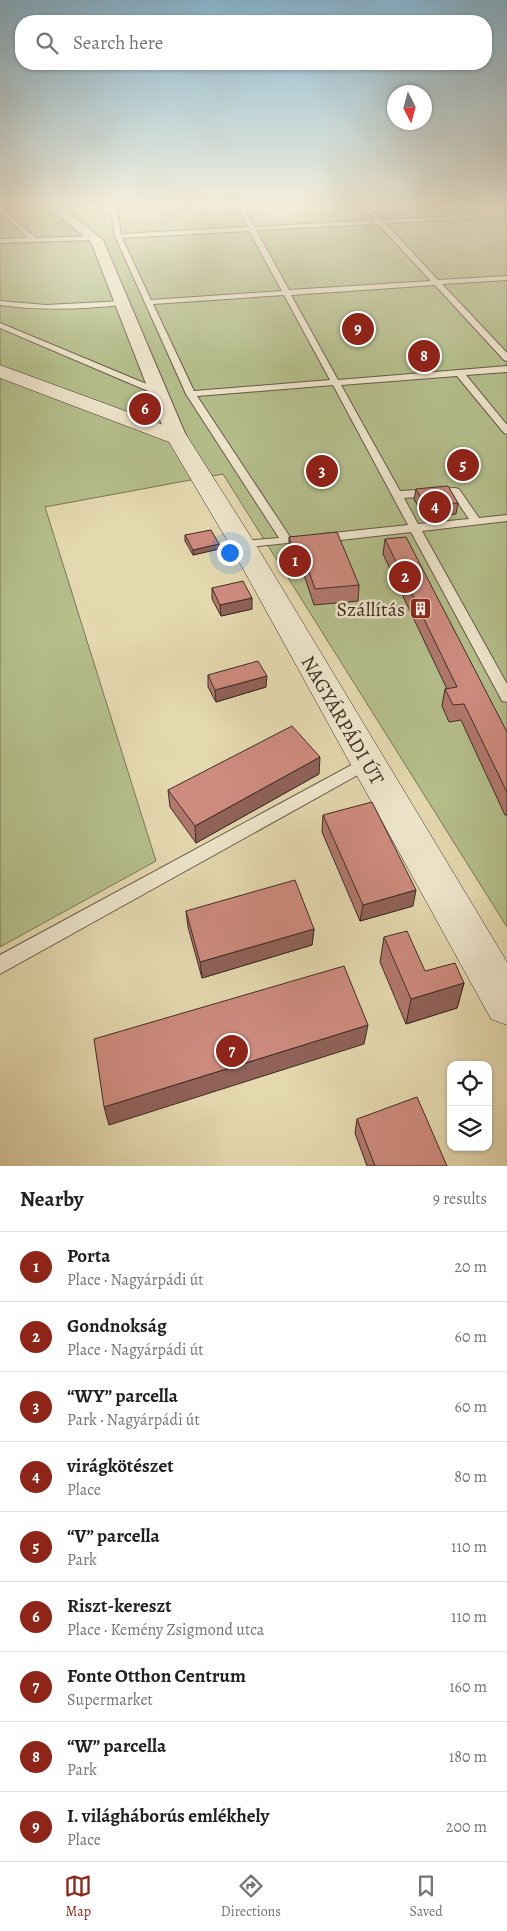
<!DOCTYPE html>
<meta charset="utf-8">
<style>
body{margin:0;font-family:Alegreya,serif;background:#f6f6f6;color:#202124}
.controls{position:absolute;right:15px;bottom:15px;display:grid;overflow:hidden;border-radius:10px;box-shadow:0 1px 4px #0004}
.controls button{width:45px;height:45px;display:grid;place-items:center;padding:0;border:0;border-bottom:1px solid #e0e0e0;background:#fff;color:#202124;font:25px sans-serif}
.compass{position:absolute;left:387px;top:85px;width:45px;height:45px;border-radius:50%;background:#fff;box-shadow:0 1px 4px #0004;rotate:174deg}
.you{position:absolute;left:229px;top:552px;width:18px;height:18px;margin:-12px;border:4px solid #fff;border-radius:50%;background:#1a73e8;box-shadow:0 0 0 8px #1a73e833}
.badge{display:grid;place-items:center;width:32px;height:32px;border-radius:50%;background:#8f2418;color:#fff;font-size:16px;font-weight:700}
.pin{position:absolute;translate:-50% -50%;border:2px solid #fff;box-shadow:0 1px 5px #0006}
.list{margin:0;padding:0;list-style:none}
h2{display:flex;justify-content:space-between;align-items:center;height:65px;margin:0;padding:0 20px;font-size:21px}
h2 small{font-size:16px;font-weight:400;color:#757577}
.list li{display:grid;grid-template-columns:32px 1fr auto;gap:15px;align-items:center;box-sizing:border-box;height:70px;padding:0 20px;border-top:1px solid #e0e0e0}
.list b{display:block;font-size:19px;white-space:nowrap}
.list p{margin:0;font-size:16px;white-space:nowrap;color:#757577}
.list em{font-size:16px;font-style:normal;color:#757577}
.icon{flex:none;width:28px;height:28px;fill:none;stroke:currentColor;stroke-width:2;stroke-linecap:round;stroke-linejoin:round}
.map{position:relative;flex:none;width:507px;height:1166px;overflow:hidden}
.search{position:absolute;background:#fff;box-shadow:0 1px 4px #0004;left:15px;right:15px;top:15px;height:55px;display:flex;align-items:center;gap:12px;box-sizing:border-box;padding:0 18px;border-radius:20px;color:#757577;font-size:19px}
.sheet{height:695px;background:#fff}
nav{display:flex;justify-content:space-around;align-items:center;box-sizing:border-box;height:70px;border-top:1px solid #e0e0e0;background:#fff;font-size:14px;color:#757577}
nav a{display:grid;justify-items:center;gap:2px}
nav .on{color:#8f2418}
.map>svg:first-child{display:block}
.green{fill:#b4bf8c;stroke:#797658}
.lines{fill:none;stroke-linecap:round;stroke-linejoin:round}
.lane-casing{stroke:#685748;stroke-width:2}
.street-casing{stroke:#685748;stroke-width:2}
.secondary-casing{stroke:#3e2c25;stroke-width:1}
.lane{fill:#eee6cc;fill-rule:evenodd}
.street{fill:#eee6cc;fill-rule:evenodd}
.secondary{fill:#eee6cc;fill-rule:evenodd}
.wall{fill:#b1786d;stroke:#3e2c25}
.shaded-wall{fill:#906259;stroke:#3e2c25}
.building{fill:#ce8c7f;stroke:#3e2c25}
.labels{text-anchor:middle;stroke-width:5;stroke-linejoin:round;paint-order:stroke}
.poi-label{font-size:20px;fill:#3e2c25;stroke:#eee6cc;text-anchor:end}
.street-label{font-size:20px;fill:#3e2c25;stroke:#eee6cc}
</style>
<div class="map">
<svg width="507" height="1166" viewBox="0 0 507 1166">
<rect width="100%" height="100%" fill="#e5d9b0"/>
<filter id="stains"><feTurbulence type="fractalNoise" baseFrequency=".004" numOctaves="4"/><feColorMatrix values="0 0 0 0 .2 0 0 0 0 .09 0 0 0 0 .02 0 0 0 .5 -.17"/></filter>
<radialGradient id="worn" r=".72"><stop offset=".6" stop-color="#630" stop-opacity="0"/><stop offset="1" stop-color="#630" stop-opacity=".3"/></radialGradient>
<!-- green -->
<polygon class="green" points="0,204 507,204 507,927 223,474 45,507 156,861 0,947"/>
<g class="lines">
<defs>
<g id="lane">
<path d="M110,204H116L121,234L248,227L235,204H241L254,227L375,220L360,204H366L381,220L498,214L486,204H493L507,213V220L502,217L385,223L438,280L507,276V280L442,284L507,353V361L504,360L435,285L291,295L338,380L507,366V372L466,375L507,425V434L504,433L457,376L341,385L400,491L455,488L459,489L479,518L507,515V521L422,531L507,684V702L502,701L500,697L411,532L323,542L317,538L323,534L408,525L333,385L197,396L290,537L297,538L299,540L297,542L239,548L237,545L239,542L243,541L279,538L186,394L115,236ZM378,224L431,281L289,290L256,230ZM249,231L282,291L151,300L122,238ZM284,295L330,380L194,391L153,304ZM452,494L469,519L418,524L404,498Z"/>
<polygon points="0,207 36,238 95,236 98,238 95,240 0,243 0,239 28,238 0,212"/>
<path d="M0,301L46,305L123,301L127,303L123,305C82,309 41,311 0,305Z"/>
<polygon points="0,323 161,390 163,392 161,394 155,394 0,328"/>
<polygon points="368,756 374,758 376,762 374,766 0,974 0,955"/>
</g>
<polygon id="street" points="44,204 57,204 103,240 187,438 184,442 177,444 170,442 167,438 91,242"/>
<polygon id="secondary" points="0,365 185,433 256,545 507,962 507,1025 491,1019 230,545 169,442 0,378"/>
</defs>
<!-- lane casing -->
<use href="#lane" class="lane-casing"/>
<!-- street casing -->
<use href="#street" class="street-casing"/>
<!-- secondary casing -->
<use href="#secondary" class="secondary-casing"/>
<!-- lane -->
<use href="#lane" class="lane"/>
<!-- street -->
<use href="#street" class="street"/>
<!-- secondary -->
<use href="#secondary" class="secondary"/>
</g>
<!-- wall -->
<g class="wall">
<polygon points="416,489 458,503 456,514 424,517 414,499"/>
<polygon points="185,535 219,544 219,549 193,555 185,541"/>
<polygon points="289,537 359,585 358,601 314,605 302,569 294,570 289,552"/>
<polygon points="385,539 507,732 507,815 505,815 461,720 449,722 442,706 445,689 447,689 383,554"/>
<polygon points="212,588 252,609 221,616 212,599"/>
<polygon points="208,675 266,687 216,702 208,687"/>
<polygon points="319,774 196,843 170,807 168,790"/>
<polygon points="323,815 413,906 360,921 322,832"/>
<polygon points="186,911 314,929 312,945 202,978 188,927"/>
<polygon points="384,937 425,971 464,983 457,1008 406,1024 380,962"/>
<polygon points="357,1119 447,1166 367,1166 355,1133"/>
</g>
<!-- shaded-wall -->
<g class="shaded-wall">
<polygon points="219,544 219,549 193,555 193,550"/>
<polygon points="252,598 252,609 221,616 220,605"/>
<polygon points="267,676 266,687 216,702 215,690"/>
<polygon points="320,757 319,774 196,843 195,826"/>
<polygon points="416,890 413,906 360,921 363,905"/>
<polygon points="314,929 312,945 202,978 200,962"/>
<polygon points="464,983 457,1008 406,1024 411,999"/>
<polygon points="368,1025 364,1044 109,1125 104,1107"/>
</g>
<!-- building -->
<g class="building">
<polygon points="448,486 458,503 425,506 416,489"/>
<polygon points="211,530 219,544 193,550 185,535"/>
<polygon points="337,532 359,585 315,589 303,554 295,554 289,537"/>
<polygon points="406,537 507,732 507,792 464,704 453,705 445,689 457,687 385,539"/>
<polygon points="243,581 252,598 220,605 212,588"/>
<polygon points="258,661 267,676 215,690 208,675"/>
<polygon points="292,726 320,757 195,826 168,790"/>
<polygon points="372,802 416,890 363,905 323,815"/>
<polygon points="295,880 314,929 200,962 186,911"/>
<polygon points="407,931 425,971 455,963 464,983 411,999 384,937"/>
<polygon points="344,966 368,1025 104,1107 94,1039"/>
<polygon points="417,1097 447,1166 375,1166 357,1119"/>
</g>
<!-- sky -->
<linearGradient id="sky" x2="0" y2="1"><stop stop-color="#87b6d2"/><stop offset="0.56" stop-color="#f3eedb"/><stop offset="1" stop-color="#f3eedb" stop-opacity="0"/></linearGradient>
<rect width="507" height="367" fill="url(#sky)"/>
<!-- icons -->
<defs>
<symbol id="building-square" viewBox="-11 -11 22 22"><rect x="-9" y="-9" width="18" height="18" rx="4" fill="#8f2418" stroke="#eee6cc"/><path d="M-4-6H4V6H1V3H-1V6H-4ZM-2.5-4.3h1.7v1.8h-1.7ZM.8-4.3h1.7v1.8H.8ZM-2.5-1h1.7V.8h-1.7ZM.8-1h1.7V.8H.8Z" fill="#fff"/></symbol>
</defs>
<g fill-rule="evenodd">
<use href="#building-square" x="408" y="596" width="25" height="25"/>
</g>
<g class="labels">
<!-- poi labels -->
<g class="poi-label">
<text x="405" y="616">Szállítás</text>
</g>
<!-- street labels -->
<g class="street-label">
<text transform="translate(343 720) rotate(60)" y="7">NAGYÁRPÁDI ÚT</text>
</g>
</g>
<rect width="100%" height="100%" filter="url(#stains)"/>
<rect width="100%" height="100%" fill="url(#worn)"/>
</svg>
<div class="controls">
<button><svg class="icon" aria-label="locate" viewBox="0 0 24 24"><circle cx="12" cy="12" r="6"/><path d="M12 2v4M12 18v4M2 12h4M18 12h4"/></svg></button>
<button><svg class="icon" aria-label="layers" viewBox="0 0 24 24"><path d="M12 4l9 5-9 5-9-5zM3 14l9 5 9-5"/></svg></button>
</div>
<svg class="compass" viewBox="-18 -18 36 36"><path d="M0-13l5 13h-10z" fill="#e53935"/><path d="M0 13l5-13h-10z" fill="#757577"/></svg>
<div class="you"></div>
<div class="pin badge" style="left:295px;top:561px">1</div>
<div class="pin badge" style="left:405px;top:577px">2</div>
<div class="pin badge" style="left:322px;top:471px">3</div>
<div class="pin badge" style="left:435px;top:507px">4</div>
<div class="pin badge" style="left:463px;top:465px">5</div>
<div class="pin badge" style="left:145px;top:409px">6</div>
<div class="pin badge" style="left:232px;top:1051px">7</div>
<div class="pin badge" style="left:424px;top:356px">8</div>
<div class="pin badge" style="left:358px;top:329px">9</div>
<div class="search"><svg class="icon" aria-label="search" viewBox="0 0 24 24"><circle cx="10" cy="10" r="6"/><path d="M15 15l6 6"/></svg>Search here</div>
</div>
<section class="sheet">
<h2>Nearby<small>9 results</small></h2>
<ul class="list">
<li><span class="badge">1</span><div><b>Porta</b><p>Place · Nagyárpádi út</p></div><em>20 m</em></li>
<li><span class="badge">2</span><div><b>Gondnokság</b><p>Place · Nagyárpádi út</p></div><em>60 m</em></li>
<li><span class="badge">3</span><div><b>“WY” parcella</b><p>Park · Nagyárpádi út</p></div><em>60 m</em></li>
<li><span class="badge">4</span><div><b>virágkötészet</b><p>Place</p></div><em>80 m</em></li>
<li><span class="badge">5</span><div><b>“V” parcella</b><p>Park</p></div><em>110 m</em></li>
<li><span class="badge">6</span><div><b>Riszt-kereszt</b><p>Place · Kemény Zsigmond utca</p></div><em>110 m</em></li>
<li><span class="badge">7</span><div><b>Fonte Otthon Centrum</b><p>Supermarket</p></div><em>160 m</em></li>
<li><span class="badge">8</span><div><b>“W” parcella</b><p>Park</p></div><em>180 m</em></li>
<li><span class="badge">9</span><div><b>I. világháborús emlékhely</b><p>Place</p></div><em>200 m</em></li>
</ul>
</section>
<nav>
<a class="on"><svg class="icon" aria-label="map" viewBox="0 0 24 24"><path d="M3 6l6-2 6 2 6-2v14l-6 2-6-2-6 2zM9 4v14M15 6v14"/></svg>Map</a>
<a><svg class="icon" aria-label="directions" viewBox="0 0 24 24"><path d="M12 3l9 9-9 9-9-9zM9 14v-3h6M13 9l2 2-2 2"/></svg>Directions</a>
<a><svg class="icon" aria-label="saved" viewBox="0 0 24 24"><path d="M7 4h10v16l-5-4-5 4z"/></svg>Saved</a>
</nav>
